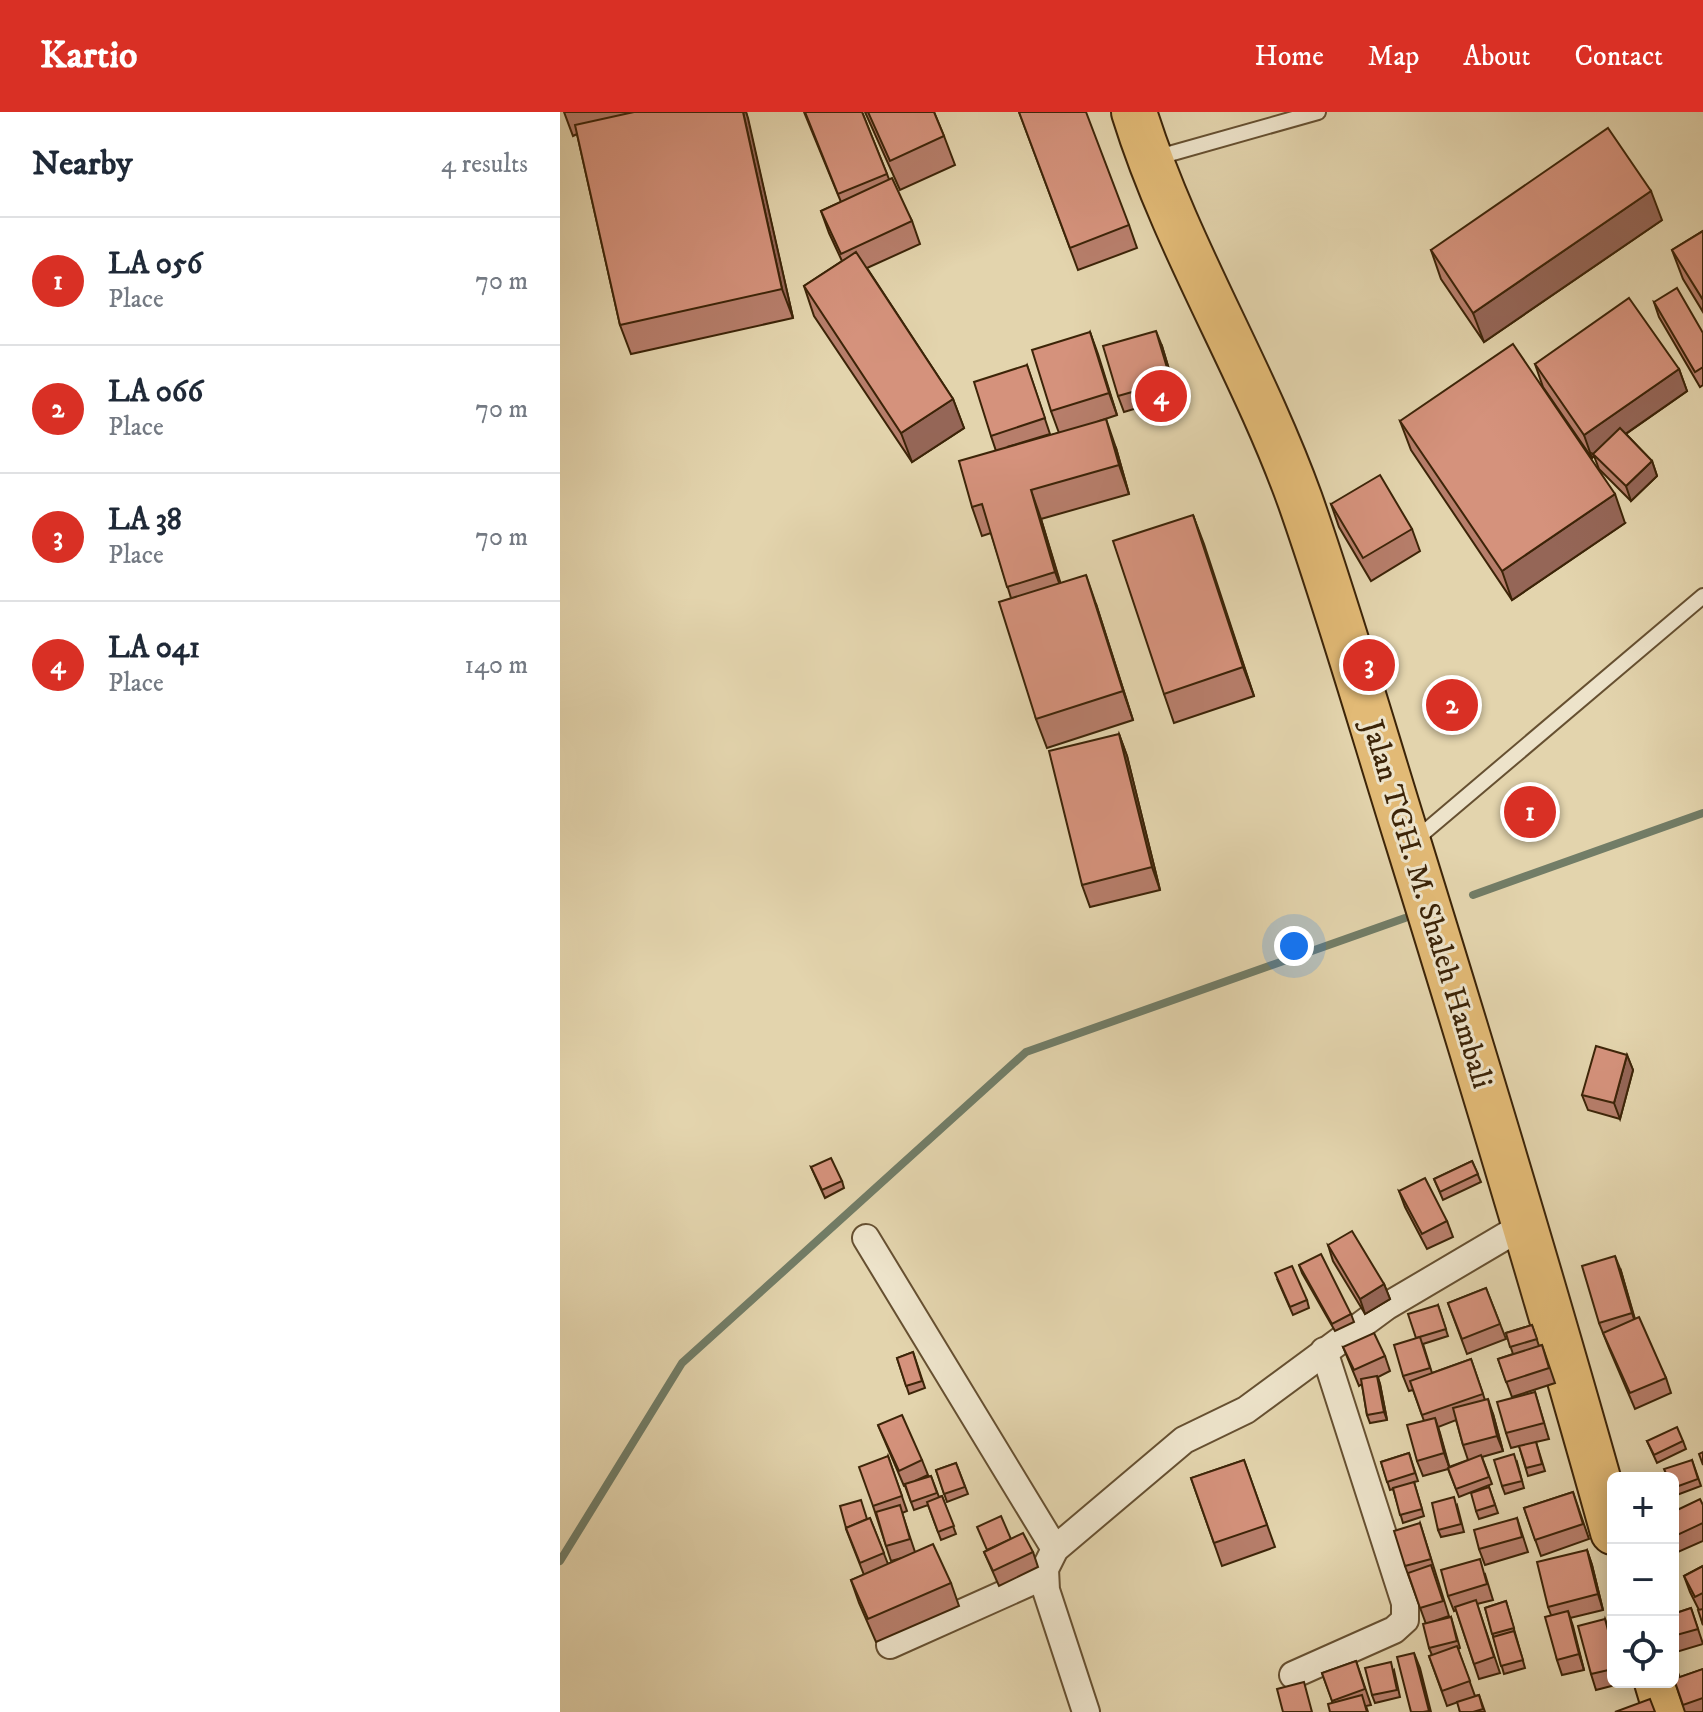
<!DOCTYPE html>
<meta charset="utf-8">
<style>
body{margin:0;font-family:"IM FELL DW Pica",serif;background:#f6f6f7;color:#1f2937}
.controls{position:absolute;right:24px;bottom:24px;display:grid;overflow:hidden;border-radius:12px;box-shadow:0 4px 20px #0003}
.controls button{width:72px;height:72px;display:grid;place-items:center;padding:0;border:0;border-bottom:2px solid #e0e1e3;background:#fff;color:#1f2937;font:40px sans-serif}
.you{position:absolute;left:734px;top:834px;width:28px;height:28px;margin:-20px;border:6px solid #fff;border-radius:50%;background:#1a73e8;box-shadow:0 0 0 12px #1a73e833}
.badge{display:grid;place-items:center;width:52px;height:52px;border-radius:50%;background:#d93025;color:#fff;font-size:26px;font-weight:700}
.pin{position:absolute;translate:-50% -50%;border:4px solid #fff;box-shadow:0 2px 8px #0006}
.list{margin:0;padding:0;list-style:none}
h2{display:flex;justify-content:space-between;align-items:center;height:104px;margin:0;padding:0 32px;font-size:34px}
h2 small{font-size:26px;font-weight:400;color:#747a83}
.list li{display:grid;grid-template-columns:52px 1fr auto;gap:24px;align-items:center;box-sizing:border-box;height:128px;padding:0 32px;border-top:2px solid #e0e1e3}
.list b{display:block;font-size:30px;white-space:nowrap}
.list p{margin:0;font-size:26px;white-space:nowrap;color:#747a83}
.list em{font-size:26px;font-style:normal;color:#747a83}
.icon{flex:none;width:44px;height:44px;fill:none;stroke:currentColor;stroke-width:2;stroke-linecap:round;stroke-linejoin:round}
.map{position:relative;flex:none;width:1143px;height:1600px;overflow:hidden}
header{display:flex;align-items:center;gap:48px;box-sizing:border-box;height:112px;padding:0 40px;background:#d93025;color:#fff}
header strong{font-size:38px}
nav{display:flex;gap:44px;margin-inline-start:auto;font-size:28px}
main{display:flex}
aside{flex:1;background:#fff}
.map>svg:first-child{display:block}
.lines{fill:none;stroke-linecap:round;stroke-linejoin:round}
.stream{stroke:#727d67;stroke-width:8}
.lane-casing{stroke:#665031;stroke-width:18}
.street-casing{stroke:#665031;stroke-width:30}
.highway-casing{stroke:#3c2408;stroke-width:48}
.lane{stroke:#ede3ca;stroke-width:14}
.street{stroke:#ede3ca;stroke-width:26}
.highway{stroke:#e2ba76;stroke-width:44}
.wall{fill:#b77e6b;stroke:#3c2408;stroke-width:2;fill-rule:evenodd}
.shaded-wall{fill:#956657;stroke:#3c2408;stroke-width:2}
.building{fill:#d5927c;stroke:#3c2408;stroke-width:2}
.labels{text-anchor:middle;stroke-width:6;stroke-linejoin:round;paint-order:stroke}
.street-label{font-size:30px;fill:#3c2408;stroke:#ede3ca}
</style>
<header>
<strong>Kartio</strong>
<nav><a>Home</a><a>Map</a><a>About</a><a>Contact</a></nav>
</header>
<main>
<aside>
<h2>Nearby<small>4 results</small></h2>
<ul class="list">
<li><span class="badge">1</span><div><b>LA 056</b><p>Place</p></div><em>70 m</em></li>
<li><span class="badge">2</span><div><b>LA 066</b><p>Place</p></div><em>70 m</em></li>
<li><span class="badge">3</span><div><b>LA 38</b><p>Place</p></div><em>70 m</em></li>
<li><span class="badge">4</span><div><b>LA 041</b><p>Place</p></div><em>140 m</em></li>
</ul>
</aside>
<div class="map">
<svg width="1143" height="1600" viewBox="0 0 1143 1600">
<rect width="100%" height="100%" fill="#e3d4ad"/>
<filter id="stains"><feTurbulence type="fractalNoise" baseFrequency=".0025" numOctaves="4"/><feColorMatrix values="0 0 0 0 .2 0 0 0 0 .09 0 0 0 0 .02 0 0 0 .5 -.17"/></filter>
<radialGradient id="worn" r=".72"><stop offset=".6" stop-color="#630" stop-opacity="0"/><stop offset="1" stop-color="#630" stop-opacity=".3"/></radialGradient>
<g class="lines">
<!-- stream -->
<g class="stream">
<polyline points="913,783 1143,701"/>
<polyline points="0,1449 122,1251 466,940 845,806"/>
</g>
<defs>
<g id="lane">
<polyline points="595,46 758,0"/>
<polyline points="855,728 1143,484"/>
</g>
<g id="street">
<polyline points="306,1126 495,1437"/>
<polyline points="330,1533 484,1464"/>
<polyline points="733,1563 834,1518 845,1508 845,1491 764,1239"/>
<polyline points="526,1600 486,1478 485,1457 495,1437 624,1328 686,1298 827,1194 966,1112"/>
</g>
<g id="highway">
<path d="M574,0C616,135 692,255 740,388C780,502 813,618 849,733C920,962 989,1190 1053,1420"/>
<polyline points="1097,1570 1106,1600"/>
</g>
</defs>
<!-- lane casing -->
<use href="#lane" class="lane-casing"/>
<!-- street casing -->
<use href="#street" class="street-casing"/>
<!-- highway casing -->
<use href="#highway" class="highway-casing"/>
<!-- lane -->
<use href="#lane" class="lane"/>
<!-- street -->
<use href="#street" class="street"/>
<!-- highway -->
<use href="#highway" class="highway"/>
</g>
<!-- wall -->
<g class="wall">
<polygon points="4,0 186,0 233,206 71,242 60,213 17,22 13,24"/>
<polygon points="244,0 302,0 329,67 352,109 360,132 307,156 393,287 404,316 352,350 254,204 244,174 282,149 269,121 261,99 281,90"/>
<polygon points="305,0 374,0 384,24 395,53 340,78"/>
<polygon points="459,0 569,113 577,136 518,158"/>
<polygon points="1102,108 924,230 881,167 871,138"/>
<polygon points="1143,119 1143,200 1123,167 1112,138"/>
<polygon points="1094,190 1143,221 1143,273 1140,275 1099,205"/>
<polygon points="530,220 557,303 539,309 556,336 569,382 481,407 500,471 536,492 573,608 487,636 476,607 451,486 431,421 422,424 412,395 436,339 431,324 467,253 490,322 447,335 499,321 491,299"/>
<polygon points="602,234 617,284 564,300 558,284"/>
<polygon points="975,252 1119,257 1127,279 1066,322 1092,349 1097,364 1071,389 1039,357 1034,344 1032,346 983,275"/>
<polygon points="840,309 1065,411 952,488 851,338"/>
<polygon points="771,392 852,417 860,439 811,469 779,415"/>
<polygon points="633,403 694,584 614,611 604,582"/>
<polygon points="559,622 567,644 600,778 530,795 522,773"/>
<polygon points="1067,943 1073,958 1060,1007 1028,998 1022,983"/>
<polygon points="912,1049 921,1070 883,1088 874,1067"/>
<polygon points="251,1055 282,1069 284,1076 265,1086"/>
<polygon points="839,1079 887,1109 893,1125 867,1137 845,1095"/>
<polygon points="768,1133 824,1172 830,1187 805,1202 773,1149"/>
<polygon points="739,1153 791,1202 794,1210 775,1219 742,1161"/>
<polygon points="1061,1159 1075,1207 1106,1266 1111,1281 1075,1297 1049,1236 1039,1211"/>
<polygon points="718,1169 747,1188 749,1196 733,1203"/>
<polygon points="926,1176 946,1227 907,1242 888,1191"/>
<path d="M878,1193L888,1224L863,1232L872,1261L911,1247L925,1288L933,1302L943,1339L922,1345L932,1372L899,1385L888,1357L863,1364L857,1349L864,1309L853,1278L849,1279L843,1264L856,1226ZM896,1308L903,1333L908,1348L889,1355L878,1315Z"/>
<polygon points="972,1213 979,1234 982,1233 995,1271 952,1285 938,1247 953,1242 946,1221"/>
<polygon points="783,1235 825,1244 830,1259 818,1265 820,1272 827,1308 810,1311 807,1303 802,1272 799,1274"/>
<polygon points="353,1240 365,1276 349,1282 337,1246"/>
<polygon points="975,1280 989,1327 976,1330 985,1359 968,1364 959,1334 951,1336 946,1321"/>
<polygon points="318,1313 362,1348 368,1363 355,1369 371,1364 379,1385 382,1384 396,1422 381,1428 368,1393 354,1398 345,1374 344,1374"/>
<polygon points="1087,1329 1123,1329 1126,1337 1097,1351"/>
<polygon points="849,1341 858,1369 854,1370 864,1404 843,1411 833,1377 830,1378 821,1350"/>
<polygon points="328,1344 347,1399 342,1401 355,1440 391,1471 399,1494 316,1530 299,1491 291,1468 304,1463 286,1417 310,1406 328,1452 342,1446 331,1449 313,1394"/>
<polygon points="684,1348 715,1435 662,1454 631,1366"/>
<polygon points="1132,1348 1141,1374 1114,1384 1113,1366"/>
<polygon points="957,1350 964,1376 945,1382 942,1374"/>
<polygon points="396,1351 408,1382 387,1390 376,1358"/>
<polygon points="929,1375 938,1401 919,1407 916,1399"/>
<polygon points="1013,1380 1029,1427 981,1444 964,1396"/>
<polygon points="897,1393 904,1420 881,1425 878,1418"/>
<polygon points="1143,1393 1143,1429 1118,1440 1113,1428 1113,1400"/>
<polygon points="957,1406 968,1440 925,1453 919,1437"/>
<polygon points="860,1411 889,1504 866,1512 845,1454"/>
<polygon points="451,1427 473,1440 478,1455 439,1474 424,1440"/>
<polygon points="1027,1438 1032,1453 1043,1498 1010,1506 1024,1558 1002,1563 997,1548 991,1503 988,1495"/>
<polygon points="1143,1454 1143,1513 1139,1498 1130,1480 1124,1464"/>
<polygon points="925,1462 933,1488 917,1492 940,1561 919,1567 896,1498 894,1499 888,1484"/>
<polygon points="946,1489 965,1556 944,1562 925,1496"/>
<polygon points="1131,1496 1143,1532 1113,1541 1113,1502"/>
<polygon points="891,1505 900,1536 898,1537 915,1584 919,1583 925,1600 900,1600 898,1590 887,1594 869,1544 872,1543 869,1536"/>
<polygon points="1045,1507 1053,1532 1053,1570 1063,1571 1036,1578 1031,1562"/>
<polygon points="796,1549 811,1593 806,1594 808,1600 770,1600 773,1591 762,1561"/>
<polygon points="1143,1557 1143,1600 1125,1600 1114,1567"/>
<polygon points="834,1558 840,1585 815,1591 812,1583"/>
</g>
<!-- shaded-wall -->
<g class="shaded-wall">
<polygon points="183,0 186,0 188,6 233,206 222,177"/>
<polygon points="1091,79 1102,108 924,230 913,201"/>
<polygon points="596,219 602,234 617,284 611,269"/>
<polygon points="530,220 538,242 557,303 549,281"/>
<polygon points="1119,257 1127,279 1035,343 1033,342 1034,344 1032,346 1024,323"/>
<polygon points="393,287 404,316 352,350 341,321"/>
<polygon points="546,307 556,336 569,382 559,353"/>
<polygon points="1092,349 1097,364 1071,389 1066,374"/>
<polygon points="471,378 481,407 506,489 495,460"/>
<polygon points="1055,382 1065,411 952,488 942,459"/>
<polygon points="633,403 644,432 694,584 683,555"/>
<polygon points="526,463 536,492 573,608 563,579"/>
<polygon points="559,622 567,644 600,778 592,755"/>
<polygon points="1067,943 1073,958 1060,1007 1054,991"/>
<polygon points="1055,1144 1061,1159 1077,1216 1072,1201"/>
<polygon points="824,1172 830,1187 805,1202 800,1187"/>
<polygon points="817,1264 820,1272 827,1308 824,1300"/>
<polygon points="928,1287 933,1302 943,1339 937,1324"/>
<polygon points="875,1306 880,1321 890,1357 884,1341"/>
<polygon points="1027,1438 1032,1453 1043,1498 1038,1482"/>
<polygon points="1008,1499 1013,1514 1024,1558 1019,1542"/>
<polygon points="854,1541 860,1556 871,1600 869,1599"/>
</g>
<!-- building -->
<g class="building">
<polygon points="74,0 183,0 222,177 60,213 15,13"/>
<polygon points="245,0 302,0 327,62 278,82"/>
<polygon points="308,0 374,0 384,24 330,49"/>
<polygon points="459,0 526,0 569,113 510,136"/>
<polygon points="1048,16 1091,79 913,201 871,138"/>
<polygon points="332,66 352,109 281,142 261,99"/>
<polygon points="1143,119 1143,188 1112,138"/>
<polygon points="296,140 393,287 341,321 244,174"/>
<polygon points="1117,176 1143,221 1143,255 1135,260 1094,190"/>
<polygon points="1069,186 1119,257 1024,323 975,252"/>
<polygon points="596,219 611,269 558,284 543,234"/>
<polygon points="530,220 549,281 491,299 472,238"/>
<polygon points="953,232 1055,382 942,459 840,309"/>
<polygon points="467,253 485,306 431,324 414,270"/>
<polygon points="546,307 559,353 471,378 495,460 447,475 422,392 412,395 399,349"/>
<polygon points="1060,316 1092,349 1066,374 1033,342"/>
<polygon points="820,363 852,417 803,446 771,392"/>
<polygon points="633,403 683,555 604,582 553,429"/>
<polygon points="526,463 563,579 476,607 439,490"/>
<polygon points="559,622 592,755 522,773 489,639"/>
<polygon points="1036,934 1067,943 1054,991 1022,983"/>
<polygon points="271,1046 282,1069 262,1078 251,1055"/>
<polygon points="912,1049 918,1062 880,1080 874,1067"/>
<polygon points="865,1066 887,1109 862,1122 839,1079"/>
<polygon points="792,1119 824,1172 800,1187 768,1133"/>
<polygon points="761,1142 791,1202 772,1212 739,1153"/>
<polygon points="1055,1144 1072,1201 1039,1211 1022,1154"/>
<polygon points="732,1154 747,1188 730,1195 715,1161"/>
<polygon points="926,1176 940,1212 902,1227 888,1191"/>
<polygon points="878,1193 886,1217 856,1226 848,1202"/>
<polygon points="1079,1205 1106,1266 1070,1281 1043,1221"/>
<polygon points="972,1213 977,1227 950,1235 946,1221"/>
<polygon points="814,1221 825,1244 794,1258 783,1235"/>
<polygon points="860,1225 870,1256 843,1264 834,1233"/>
<polygon points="982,1233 989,1256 946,1270 938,1247"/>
<polygon points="353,1240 362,1269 346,1274 337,1246"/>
<polygon points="911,1247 923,1282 862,1303 850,1269"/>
<polygon points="817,1264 824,1300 807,1303 801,1267"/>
<polygon points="975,1280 984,1311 946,1321 937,1290"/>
<polygon points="928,1287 937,1324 903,1333 893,1296"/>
<polygon points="342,1303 362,1348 339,1359 318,1313"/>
<polygon points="875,1306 884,1341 857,1349 847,1313"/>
<polygon points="1117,1315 1123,1329 1094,1343 1087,1329"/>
<polygon points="976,1330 982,1352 966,1356 959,1334"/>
<polygon points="1143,1340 1143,1353 1139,1342"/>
<polygon points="849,1341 855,1361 827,1370 821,1350"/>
<polygon points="954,1342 962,1369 942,1374 934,1348"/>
<polygon points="921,1343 929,1365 896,1377 888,1356"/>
<polygon points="328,1344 342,1384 313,1394 299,1355"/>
<polygon points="684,1348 707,1413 654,1431 631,1366"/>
<polygon points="1132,1348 1138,1367 1113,1376 1113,1366 1108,1366 1104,1357"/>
<polygon points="396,1351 405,1375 384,1382 376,1358"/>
<polygon points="371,1364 377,1381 351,1390 345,1372"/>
<polygon points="854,1370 862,1397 840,1403 833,1376"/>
<polygon points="929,1375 935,1393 916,1399 911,1381"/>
<polygon points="1013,1380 1023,1412 975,1428 964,1396"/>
<polygon points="382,1384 394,1414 378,1420 367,1390"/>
<polygon points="894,1385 901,1412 878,1418 872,1391"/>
<polygon points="1140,1387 1143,1393 1143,1411 1113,1425 1113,1400"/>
<polygon points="301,1388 307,1407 286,1416 280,1394"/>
<polygon points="340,1393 350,1427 326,1434 316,1400"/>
<polygon points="441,1404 451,1427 427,1438 417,1415"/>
<polygon points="310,1406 324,1441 300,1451 286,1416"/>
<polygon points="957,1406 962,1425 919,1437 914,1418"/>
<polygon points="860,1411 871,1447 845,1454 834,1419"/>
<polygon points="463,1421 473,1440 433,1459 424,1440"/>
<polygon points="373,1432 391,1471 308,1507 291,1468"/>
<polygon points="1027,1438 1038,1482 988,1495 977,1450"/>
<polygon points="920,1447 927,1472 888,1484 881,1458"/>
<polygon points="871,1453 883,1489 860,1496 848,1461"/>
<polygon points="1143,1454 1143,1481 1135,1485 1124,1464"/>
<polygon points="916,1488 934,1545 914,1552 895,1495"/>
<polygon points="946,1489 954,1516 932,1522 925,1496"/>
<polygon points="1131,1496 1138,1517 1113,1524 1113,1502"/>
<polygon points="1143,1497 1143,1513 1138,1498"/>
<polygon points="1008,1499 1019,1542 997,1548 985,1505"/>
<polygon points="891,1505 897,1529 869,1536 863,1512"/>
<polygon points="1045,1507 1053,1537 1053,1557 1031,1562 1018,1514"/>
<polygon points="954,1519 963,1548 941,1554 933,1525"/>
<polygon points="897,1534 910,1569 882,1579 869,1544"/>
<polygon points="854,1541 869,1599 863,1600 851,1600 837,1545"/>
<polygon points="796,1549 805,1577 772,1589 762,1561"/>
<polygon points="831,1550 837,1578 812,1583 805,1556"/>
<polygon points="1143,1557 1143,1586 1123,1593 1114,1567"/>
<polygon points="744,1570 752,1600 723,1600 717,1577"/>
<polygon points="802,1583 807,1600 770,1600 768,1592"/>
<polygon points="919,1583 923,1597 913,1600 900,1600 897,1590"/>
<polygon points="1090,1587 1095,1600 1055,1600"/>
</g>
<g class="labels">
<!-- street labels -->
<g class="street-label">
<text transform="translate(868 792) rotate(73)" y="10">Jalan TGH. M. Shaleh Hambali</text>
</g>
</g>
<rect width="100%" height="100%" filter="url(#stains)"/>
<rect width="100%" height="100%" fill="url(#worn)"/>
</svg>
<div class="controls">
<button>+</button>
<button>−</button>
<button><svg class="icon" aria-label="locate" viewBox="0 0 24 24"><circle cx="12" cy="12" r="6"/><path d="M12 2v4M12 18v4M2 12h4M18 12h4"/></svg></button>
</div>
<div class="you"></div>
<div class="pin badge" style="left:970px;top:700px">1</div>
<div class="pin badge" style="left:892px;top:593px">2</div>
<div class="pin badge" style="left:809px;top:553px">3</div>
<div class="pin badge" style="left:601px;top:284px">4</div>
</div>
</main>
